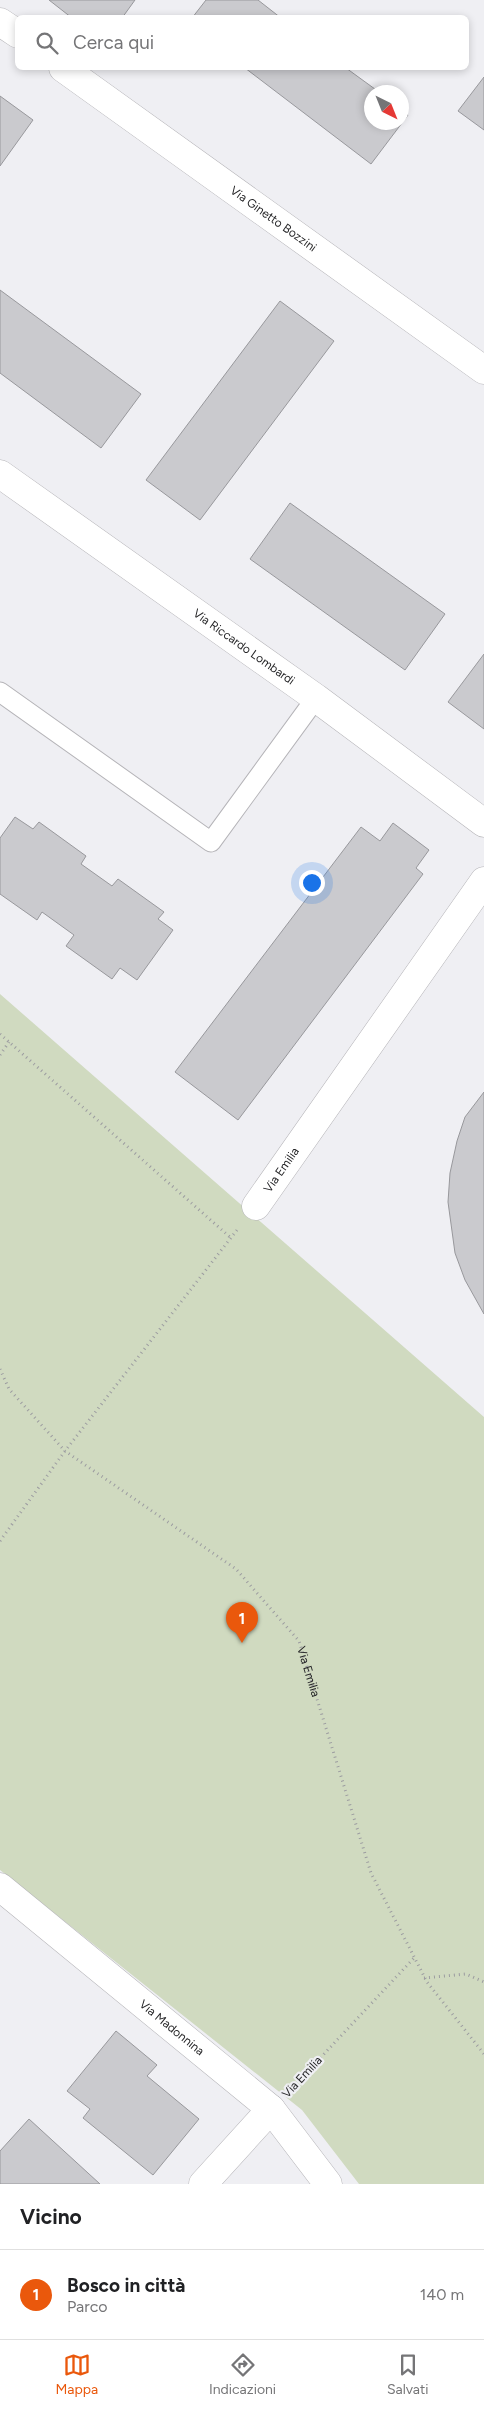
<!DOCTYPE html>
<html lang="it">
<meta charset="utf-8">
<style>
body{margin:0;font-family:Figtree,sans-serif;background:#f6f6f6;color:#202124}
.compass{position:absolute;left:364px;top:85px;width:45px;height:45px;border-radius:50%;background:#fff;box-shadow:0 2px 8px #0003;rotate:137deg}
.you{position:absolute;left:311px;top:882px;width:18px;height:18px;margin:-12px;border:4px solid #fff;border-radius:50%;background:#1a73e8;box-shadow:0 0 0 8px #1a73e833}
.badge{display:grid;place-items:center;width:32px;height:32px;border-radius:50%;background:#ea580c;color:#fff;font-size:16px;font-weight:700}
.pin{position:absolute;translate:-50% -41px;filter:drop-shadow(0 1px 2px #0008)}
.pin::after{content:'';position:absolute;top:26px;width:18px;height:15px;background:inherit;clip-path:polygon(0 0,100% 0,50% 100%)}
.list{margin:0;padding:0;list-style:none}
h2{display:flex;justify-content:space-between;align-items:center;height:65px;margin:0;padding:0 20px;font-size:21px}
h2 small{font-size:16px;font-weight:400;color:#757577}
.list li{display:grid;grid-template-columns:32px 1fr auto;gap:15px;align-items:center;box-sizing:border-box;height:90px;padding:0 20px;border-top:1px solid #e0e0e0}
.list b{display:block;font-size:19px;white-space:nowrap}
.list p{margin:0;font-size:16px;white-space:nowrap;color:#757577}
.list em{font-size:16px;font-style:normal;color:#757577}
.icon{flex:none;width:28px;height:28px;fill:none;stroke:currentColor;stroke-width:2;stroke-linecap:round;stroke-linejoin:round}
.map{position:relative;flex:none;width:484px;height:2184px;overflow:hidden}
.search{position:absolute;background:#fff;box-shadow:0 2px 8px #0003;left:15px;right:15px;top:15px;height:55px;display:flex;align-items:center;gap:12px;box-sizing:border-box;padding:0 18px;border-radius:8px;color:#757577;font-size:19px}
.sheet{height:155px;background:#fff}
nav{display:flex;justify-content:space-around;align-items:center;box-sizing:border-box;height:70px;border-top:1px solid #e0e0e0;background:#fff;font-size:14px;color:#757577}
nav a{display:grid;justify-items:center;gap:2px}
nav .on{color:#ea580c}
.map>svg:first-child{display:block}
.green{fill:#d0dac0}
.building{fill:#cacace;stroke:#98989c}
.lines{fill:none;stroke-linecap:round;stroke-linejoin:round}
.service-casing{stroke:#b5b4b8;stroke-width:21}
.minor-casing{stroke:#b5b4b8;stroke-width:29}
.path{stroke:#9c9ca0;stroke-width:3;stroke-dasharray:1 4;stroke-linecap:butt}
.service{stroke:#fff;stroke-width:19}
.minor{stroke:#fff;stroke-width:28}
.labels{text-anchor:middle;stroke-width:4.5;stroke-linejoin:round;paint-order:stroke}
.street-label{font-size:12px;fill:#262628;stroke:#efeff3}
</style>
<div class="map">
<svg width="484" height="2184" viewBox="0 0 484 2184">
<rect width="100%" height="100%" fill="#efeff3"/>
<!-- green -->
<polygon class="green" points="0,994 484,1417 484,2184 359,2184 302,2110 0,1870"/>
<!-- building -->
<g class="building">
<polygon points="49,0 135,0 122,18 72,18"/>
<polygon points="206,0 258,0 281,18 192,18"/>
<polygon points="245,68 346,68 379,92 372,92 372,122 402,122 402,110 408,115 371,164"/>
<polygon points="484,77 484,130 458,111"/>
<polygon points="0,96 33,120 0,166"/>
<polygon points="0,290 141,394 101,448 0,373"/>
<polygon points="280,301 334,341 200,520 146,480"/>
<polygon points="290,503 445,614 405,670 250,559"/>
<polygon points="484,654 484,729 448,702"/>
<polygon points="15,817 33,829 39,822 86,856 81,864 112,886 118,879 164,912 158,919 173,930 137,980 120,968 112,979 66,946 74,935 42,912 37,920 0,894 0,838"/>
<polygon points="393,823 429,850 416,868 423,874 238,1120 175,1072 361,827 380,841"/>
<polygon points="484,1092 484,1314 465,1280 455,1253 448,1202 450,1173 457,1141 465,1117"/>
<polygon points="116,2031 157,2065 147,2076 199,2119 153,2175 83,2118 90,2109 67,2091"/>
<polygon points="29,2119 100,2184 0,2184 0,2151"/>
</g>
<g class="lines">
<defs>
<polyline id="service" points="0,692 211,842 316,698"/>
<g id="minor">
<polyline points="0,22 18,34"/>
<path id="s2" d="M63,68L484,370"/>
<path id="s3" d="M0,474L316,698L484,823"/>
<path id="s4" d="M256,1206L484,881"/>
<path id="s5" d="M0,1887L271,2109L328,2184"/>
<polyline points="203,2184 271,2109"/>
</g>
</defs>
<!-- service casing -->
<use href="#service" class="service-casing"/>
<!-- minor casing -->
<use href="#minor" class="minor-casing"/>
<!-- path -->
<g class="path">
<polyline points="0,1034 231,1238"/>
<polyline points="0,1055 9,1042"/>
<path id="s1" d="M0,1369L9,1389L65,1451L236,1569L299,1641L371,1873L427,1982L484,2054"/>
<polyline points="0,1541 65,1451 237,1230"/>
<polyline points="424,1978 466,1974 484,1982"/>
<polyline points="293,2087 414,1958"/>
</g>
<!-- service -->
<use href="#service" class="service"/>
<!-- minor -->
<use href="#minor" class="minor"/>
</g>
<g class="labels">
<!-- street labels -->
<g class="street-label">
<text dy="4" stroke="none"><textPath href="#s2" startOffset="259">Via Ginetto Bozzini</textPath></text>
<text dy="4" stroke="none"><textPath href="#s3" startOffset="299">Via Riccardo Lombardi</textPath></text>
<text dy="4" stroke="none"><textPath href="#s4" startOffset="44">Via Emilia</textPath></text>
<text dy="4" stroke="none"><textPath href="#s1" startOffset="441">Via Emilia</textPath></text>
<text dy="4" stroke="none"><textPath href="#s5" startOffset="222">Via Madonnina</textPath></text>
<text transform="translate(302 2077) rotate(-47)" y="4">Via Emilia</text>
</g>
</g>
</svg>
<svg class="compass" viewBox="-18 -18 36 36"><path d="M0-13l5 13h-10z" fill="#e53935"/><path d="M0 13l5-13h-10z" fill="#757577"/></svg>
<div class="you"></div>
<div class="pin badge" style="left:242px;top:1643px">1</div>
<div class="search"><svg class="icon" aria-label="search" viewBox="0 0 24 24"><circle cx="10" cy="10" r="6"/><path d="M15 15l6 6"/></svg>Cerca qui</div>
</div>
<section class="sheet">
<h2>Vicino<small></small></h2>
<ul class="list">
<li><span class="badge">1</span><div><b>Bosco in città</b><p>Parco</p></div><em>140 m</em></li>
</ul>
</section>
<nav>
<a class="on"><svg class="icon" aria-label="map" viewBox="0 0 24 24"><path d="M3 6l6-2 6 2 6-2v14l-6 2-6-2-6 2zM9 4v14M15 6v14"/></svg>Mappa</a>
<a><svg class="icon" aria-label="directions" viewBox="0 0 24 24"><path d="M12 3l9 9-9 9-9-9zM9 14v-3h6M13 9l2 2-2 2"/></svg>Indicazioni</a>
<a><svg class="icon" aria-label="saved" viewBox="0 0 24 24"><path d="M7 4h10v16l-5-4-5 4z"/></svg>Salvati</a>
</nav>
